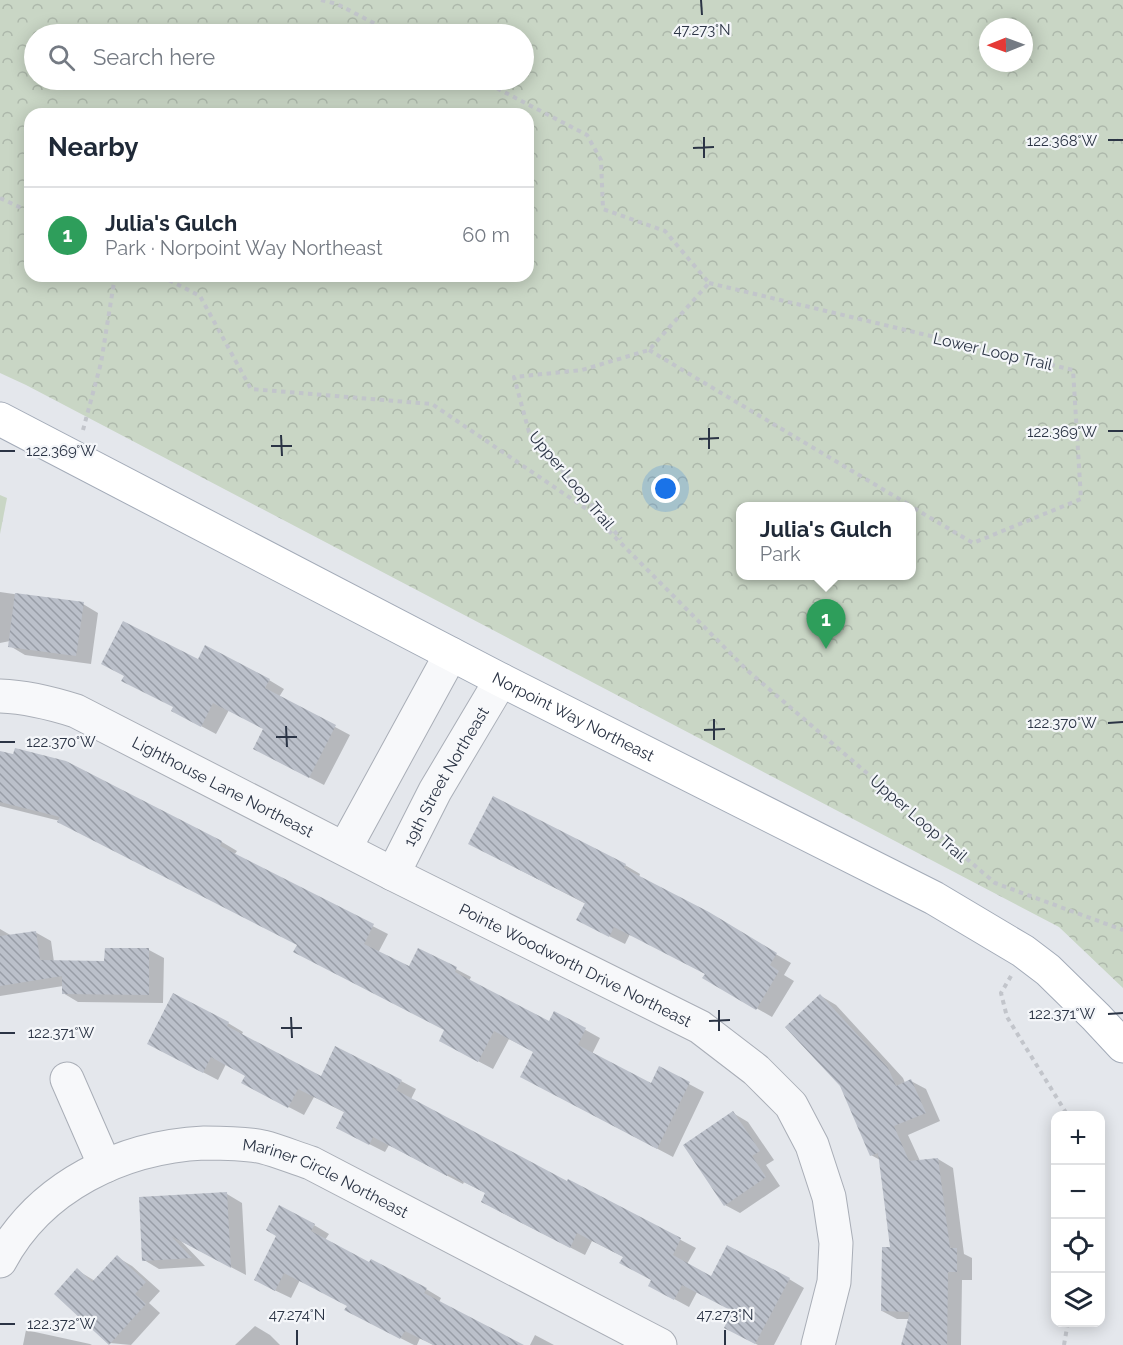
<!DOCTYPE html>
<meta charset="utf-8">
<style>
body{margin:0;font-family:Raleway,sans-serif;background:#f6f6f7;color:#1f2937}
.controls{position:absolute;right:18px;bottom:18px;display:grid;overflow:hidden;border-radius:12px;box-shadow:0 3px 15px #0003}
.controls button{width:54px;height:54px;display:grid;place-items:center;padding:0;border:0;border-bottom:2px solid #e0e1e3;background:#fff;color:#1f2937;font:30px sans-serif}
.compass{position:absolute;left:979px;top:18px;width:54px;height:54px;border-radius:50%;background:#fff;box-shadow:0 3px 15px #0003;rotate:269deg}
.you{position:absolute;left:666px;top:489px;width:21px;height:21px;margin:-15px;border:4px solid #fff;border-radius:50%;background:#1a73e8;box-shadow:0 0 0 9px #1a73e833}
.badge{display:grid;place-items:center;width:39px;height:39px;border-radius:50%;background:#db2777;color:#fff;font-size:20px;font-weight:700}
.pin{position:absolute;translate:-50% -50px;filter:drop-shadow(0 2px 3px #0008)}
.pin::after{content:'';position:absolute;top:32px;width:21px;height:18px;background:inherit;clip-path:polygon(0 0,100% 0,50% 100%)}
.popup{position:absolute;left:736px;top:502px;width:180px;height:78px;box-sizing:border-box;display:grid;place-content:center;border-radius:12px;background:#fff;filter:drop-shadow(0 2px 4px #0005);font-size:20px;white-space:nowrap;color:#747a83}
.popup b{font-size:22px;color:#1f2937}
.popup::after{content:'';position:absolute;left:50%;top:100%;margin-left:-12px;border:12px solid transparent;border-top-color:#fff}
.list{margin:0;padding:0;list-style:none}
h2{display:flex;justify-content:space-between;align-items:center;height:78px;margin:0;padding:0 24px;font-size:26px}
h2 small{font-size:20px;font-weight:400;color:#747a83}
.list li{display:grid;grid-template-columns:39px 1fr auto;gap:18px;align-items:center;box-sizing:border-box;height:96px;padding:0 24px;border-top:2px solid #e0e1e3}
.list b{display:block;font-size:22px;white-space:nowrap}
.list p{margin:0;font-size:20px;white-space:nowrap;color:#747a83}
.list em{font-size:20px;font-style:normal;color:#747a83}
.icon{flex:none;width:33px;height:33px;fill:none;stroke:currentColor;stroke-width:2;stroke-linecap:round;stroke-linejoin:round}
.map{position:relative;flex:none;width:1123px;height:1345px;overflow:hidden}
.search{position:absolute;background:#fff;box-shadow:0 3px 15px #0003;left:24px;top:24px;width:510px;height:66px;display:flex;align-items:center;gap:15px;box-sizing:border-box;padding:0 21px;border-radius:33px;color:#747a83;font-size:22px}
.panel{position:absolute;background:#fff;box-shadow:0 3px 15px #0003;left:24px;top:108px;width:510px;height:174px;border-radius:18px}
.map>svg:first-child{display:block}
.forest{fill:url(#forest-crowns);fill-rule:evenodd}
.shadow{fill:#0003}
.building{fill:url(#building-back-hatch)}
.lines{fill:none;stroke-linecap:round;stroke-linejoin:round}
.minor-casing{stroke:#a9aeb7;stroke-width:35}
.major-casing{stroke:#a3abb8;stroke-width:35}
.path{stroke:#c2c5cb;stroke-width:4;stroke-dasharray:4.5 4.5;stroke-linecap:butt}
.minor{stroke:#f7f8fa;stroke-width:33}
.major{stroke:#fff;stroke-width:33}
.ticks{fill:none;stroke:#2b3445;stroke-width:2}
.labels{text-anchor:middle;stroke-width:4.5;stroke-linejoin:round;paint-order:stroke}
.street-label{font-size:16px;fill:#2b3445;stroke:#f4f6f9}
.ticks-label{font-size:15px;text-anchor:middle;fill:#2b3445;stroke:#f4f6f9;stroke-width:4.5;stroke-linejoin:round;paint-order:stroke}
</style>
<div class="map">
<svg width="1123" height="1345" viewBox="0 0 1123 1345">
<defs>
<pattern id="forest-crowns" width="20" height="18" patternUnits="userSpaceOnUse" patternTransform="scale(1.5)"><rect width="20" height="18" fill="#c9d6c5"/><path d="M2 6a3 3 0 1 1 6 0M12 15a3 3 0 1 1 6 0" fill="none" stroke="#adb8ab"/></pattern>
<pattern id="building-back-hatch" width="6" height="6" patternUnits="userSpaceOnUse" patternTransform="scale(1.5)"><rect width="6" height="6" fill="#bbc0ca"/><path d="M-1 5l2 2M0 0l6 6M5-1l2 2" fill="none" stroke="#989da6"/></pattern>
</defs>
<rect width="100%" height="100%" fill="#e4e7ec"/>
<!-- forest -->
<g class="forest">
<path d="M0,0H1123V988L1059,927L26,385L0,373ZM988,27H1024V63H988ZM34,34H524V80H34ZM30,114H528V276H30ZM740,506H912V576H740Z"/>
<polygon points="0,495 7,498 0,534"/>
</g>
<!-- shadow -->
<g class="shadow">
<polygon points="0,592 83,604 98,613 91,664 25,655 10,646 10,641 0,643"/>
<polygon points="199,661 269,680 284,689 279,697 350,735 324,785 270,757 265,729 229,710 216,734 188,719"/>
<polygon points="0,753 65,762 222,842 237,851 234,855 388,934 378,953 410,968 456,969 471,977 469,981 549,1023 555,1013 600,1038 592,1054 651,1085 659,1068 704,1092 673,1157 537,1085 535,1052 509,1039 493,1069 455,1049 446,1030 299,945 60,821 0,806"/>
<polygon points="485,852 625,865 640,874 639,877 708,914 791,963 784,975 794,981 772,1017 704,978 706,974 630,934 625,944 593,928 586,904"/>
<polygon points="0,929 12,936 35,932 51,941 54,962 106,963 106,949 149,950 164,958 163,1003 78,1002 63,993 63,986 0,996"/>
<polygon points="821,996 836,1005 903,1078 905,1083 911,1081 926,1089 940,1121 908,1135 920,1161 938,1159 953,1168 964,1254 972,1258 972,1280 962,1280 961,1345 902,1345 910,1319 897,1319 882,1311 892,1248 880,1160 871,1155"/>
<polygon points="228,1023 243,1032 241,1036 321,1078 401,1081 416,1089 411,1099 568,1183 569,1181 696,1248 687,1264 711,1278 789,1279 804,1288 774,1345 758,1345 741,1336 734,1311 697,1292 689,1307 665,1294 653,1280 624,1257 592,1241 585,1255 497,1210 486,1193 464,1182 463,1184 389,1145 385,1152 353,1136 346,1113 314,1097 304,1115 258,1091 247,1076 226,1064 218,1080 164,1052"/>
<polygon points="733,1113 748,1122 774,1160 766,1165 780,1186 740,1213 725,1205"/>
<polygon points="227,1194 242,1203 246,1275 181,1241 205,1266 159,1269 144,1260 140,1199"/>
<polygon points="314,1225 329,1234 325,1240 370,1264 426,1289 441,1298 439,1302 521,1345 434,1345 420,1338 417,1345 414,1345 361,1318 348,1306 300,1280 291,1298 270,1288"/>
<polygon points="117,1257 132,1266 160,1291 149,1303 160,1313 131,1345 110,1343 77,1270 95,1281"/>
<polygon points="255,1326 270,1335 280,1345 235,1345"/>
<polygon points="26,1330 90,1344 92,1345 23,1345"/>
<polygon points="535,1335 554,1345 530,1345"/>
</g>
<!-- building -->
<g class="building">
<polygon points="15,593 84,602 76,656 8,647"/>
<polygon points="123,621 198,659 205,645 270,679 265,688 336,725 309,778 253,749 263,729 213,703 201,727 171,711 173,707 121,681 124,676 101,664"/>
<polygon points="15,748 66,761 222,841 220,846 374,924 364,944 409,966 418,948 457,967 455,972 549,1021 554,1011 586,1028 578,1045 651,1083 659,1066 690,1082 657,1149 520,1077 533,1052 494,1031 478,1062 439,1041 444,1030 293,952 297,945 57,822 60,817 0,802 0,751 13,754"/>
<polygon points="493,796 626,864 624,868 709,912 777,953 770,965 779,971 756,1010 702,978 705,974 614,927 609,937 576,920 585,903 468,844"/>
<polygon points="36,931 40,960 104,961 105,948 149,948 149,995 62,994 62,976 0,986 0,936"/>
<polygon points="173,993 229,1022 227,1026 321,1076 335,1046 402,1080 396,1090 567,1181 568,1179 681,1238 673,1255 711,1276 727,1245 790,1278 755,1344 724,1328 732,1311 682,1285 674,1300 648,1286 651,1280 619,1263 623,1257 577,1233 570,1248 481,1202 485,1193 448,1174 447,1176 373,1137 369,1145 336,1128 344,1112 298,1089 288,1108 241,1083 245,1076 211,1057 203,1073 147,1044"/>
<polygon points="820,994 888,1068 896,1086 911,1079 926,1113 894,1126 909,1161 938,1158 950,1248 957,1248 957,1272 948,1272 947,1345 901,1345 910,1312 881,1311 882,1247 890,1247 878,1153 870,1156 840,1086 785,1027"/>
<polygon points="733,1111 760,1151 752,1156 766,1177 724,1206 683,1145"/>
<polygon points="227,1192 231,1268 171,1236 192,1258 142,1261 139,1197"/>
<polygon points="279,1205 315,1224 311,1231 369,1262 371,1259 427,1288 424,1293 524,1345 433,1345 405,1331 400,1339 344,1310 347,1306 284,1273 275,1291 254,1280 276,1236 266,1230"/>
<polygon points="117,1255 146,1282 135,1294 146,1304 109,1345 54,1294 77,1268 92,1282"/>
</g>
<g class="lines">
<defs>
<g id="minor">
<path id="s1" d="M0,696C27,697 51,703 76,711L393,874L700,1027L756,1070L791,1105L812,1145L829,1197L836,1243L834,1282L818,1345"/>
<polyline points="345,848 451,654"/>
<path id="s2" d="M393,874L435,791L501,680"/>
<polyline points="67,1079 105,1166"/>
<path id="s3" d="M0,1261C40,1186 122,1147 204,1143C223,1143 245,1143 263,1147C279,1151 295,1158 311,1163L660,1345"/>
</g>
<g id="major">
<path id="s4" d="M0,419L501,680L934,898L1023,951L1048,970L1096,1017L1123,1046"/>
</g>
</defs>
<!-- minor casing -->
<use href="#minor" class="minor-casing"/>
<!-- major casing -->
<use href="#major" class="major-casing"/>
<!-- path -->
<g class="path">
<polyline points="321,0 337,4 395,34"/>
<polyline points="481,80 587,135 601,160 603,209 665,231 709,283 649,350 582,370 514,377 529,432 621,539"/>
<polyline points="0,198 30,212"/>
<polyline points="161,276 200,296 251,389 432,404 588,510 748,671 995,883 1123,930"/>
<polyline points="709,283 1073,370 1081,499 973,543 912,507"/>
<polyline points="649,350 911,506"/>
<polyline points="83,430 101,363 115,276"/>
<polyline points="1011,976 1001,993 1007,1017 1068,1116"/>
<polyline points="1064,1345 1068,1322"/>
</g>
<!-- minor -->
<use href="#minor" class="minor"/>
<!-- major -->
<use href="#major" class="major"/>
</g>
<!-- ticks -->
<path class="ticks" d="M701,0L702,15M704,137V158M1108,140H1123M693,148L714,147M709,428V449M1108,431H1123M281,435L282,456M699,439L719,438M271,446H292M0,451H15M714,719V740M1108,723L1123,722M286,726L287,747M704,730L725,729M276,737H297M0,742H15M719,1010V1031M1108,1014L1123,1013M291,1017L292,1038M709,1021L730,1020M281,1028H302M0,1033H15M0,1324H15M297,1330V1345M725,1330V1345"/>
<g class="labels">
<!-- street labels -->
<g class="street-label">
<text transform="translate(993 351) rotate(13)" y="6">Lower Loop Trail</text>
<text transform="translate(572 480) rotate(50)" y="6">Upper Loop Trail</text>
<text dy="6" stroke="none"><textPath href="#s4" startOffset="646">Norpoint Way Northeast</textPath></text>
<text dy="6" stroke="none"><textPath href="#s2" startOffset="111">19th Street Northeast</textPath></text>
<text dy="6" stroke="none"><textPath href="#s1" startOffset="243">Lighthouse Lane Northeast</textPath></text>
<text transform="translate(919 818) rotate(41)" y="6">Upper Loop Trail</text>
<text dy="6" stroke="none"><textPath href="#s1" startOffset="638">Pointe Woodworth Drive Northeast</textPath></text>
<text dy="6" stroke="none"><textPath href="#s3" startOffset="375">Mariner Circle Northeast</textPath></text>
</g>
</g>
<g class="ticks-label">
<text x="702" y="35">47.273°N</text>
<text x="1062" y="146">122.368°W</text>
<text x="1062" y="437">122.369°W</text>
<text x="61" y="456">122.369°W</text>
<text x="1062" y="728">122.370°W</text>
<text x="61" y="747">122.370°W</text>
<text x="1062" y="1019">122.371°W</text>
<text x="61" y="1038">122.371°W</text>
<text x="297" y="1320">47.274°N</text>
<text x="725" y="1320">47.273°N</text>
<text x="61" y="1329">122.372°W</text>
</g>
</svg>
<div class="controls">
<button>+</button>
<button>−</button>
<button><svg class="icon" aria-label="locate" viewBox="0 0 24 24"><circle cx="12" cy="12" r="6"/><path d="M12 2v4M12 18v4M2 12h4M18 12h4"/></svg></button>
<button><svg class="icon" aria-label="layers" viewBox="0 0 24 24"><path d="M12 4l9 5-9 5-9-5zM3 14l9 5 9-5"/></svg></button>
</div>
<svg class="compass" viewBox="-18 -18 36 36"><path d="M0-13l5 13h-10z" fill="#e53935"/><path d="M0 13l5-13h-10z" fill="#747a83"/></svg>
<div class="you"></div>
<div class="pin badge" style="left:826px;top:649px;background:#2e9e5b">1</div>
<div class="popup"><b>Julia's Gulch</b>Park</div>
<div class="search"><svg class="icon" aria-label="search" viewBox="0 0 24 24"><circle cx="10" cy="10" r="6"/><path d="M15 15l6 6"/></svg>Search here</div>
<section class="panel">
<h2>Nearby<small></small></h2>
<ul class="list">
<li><span class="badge" style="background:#2e9e5b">1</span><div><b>Julia's Gulch</b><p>Park · Norpoint Way Northeast</p></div><em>60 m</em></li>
</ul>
</section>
</div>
